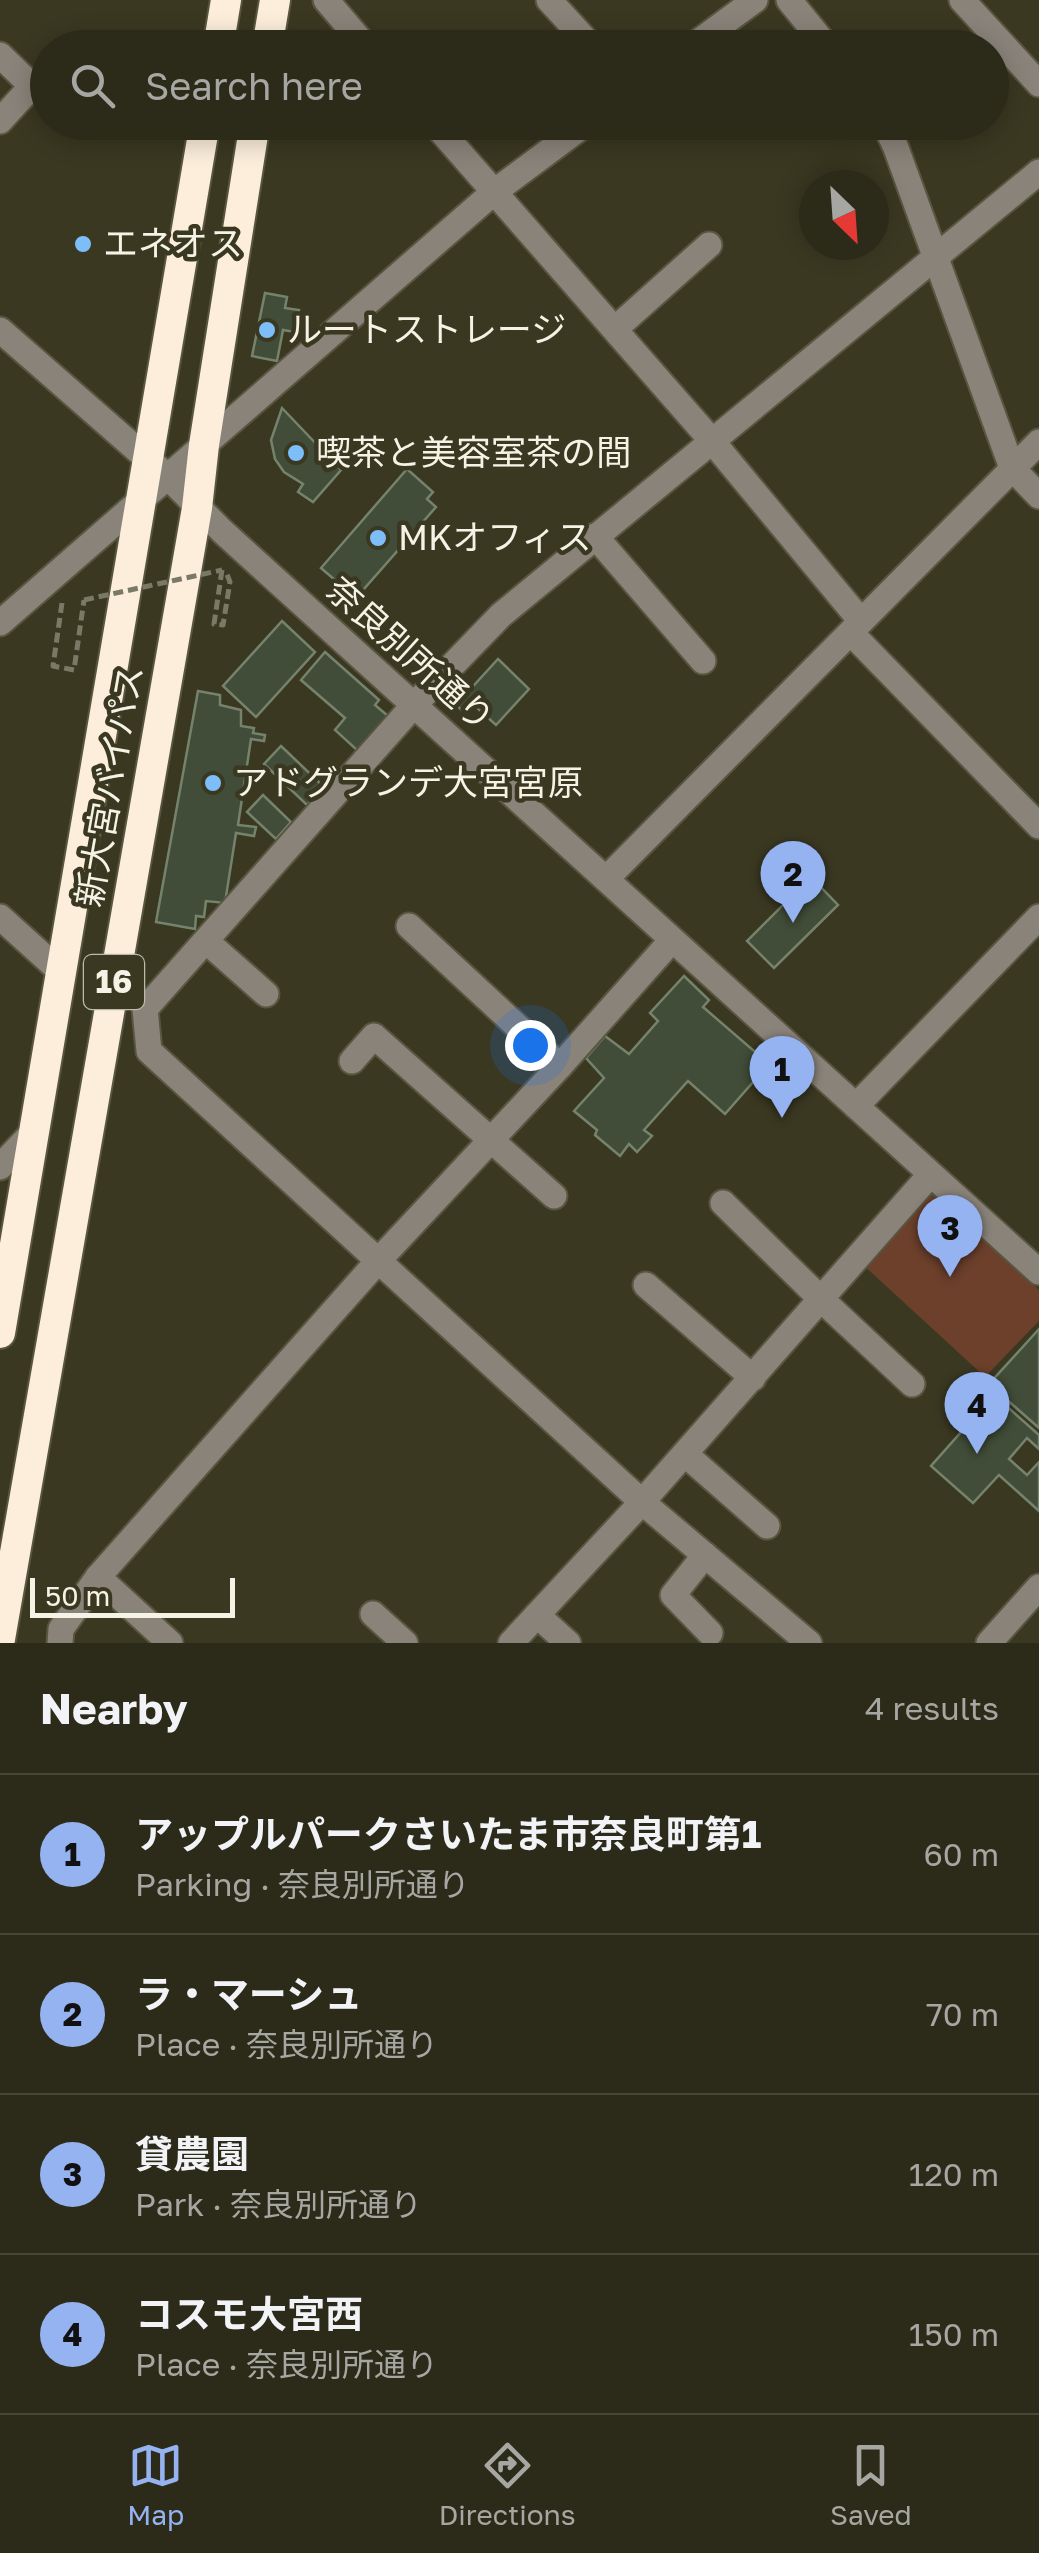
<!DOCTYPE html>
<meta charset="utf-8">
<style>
body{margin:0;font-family:"Golos Text","Noto Sans JP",sans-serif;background:#383626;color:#f1f3f6}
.compass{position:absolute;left:799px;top:170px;width:90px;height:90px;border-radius:50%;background:#2c2a19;box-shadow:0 5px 25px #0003;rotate:155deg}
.scale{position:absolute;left:30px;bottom:25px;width:205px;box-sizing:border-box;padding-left:10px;border:5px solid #f4f3e5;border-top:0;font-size:28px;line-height:35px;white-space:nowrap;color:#f4f3e5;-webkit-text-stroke:8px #3a3821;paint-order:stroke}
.you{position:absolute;left:530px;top:1045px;width:35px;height:35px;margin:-25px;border:8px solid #fff;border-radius:50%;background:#1a73e8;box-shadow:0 0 0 15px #1a73e833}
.badge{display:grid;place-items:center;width:65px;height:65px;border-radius:50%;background:#95b2f1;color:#111;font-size:32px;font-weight:700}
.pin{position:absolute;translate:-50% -82px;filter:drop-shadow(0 2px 5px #0008)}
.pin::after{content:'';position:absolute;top:52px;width:35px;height:30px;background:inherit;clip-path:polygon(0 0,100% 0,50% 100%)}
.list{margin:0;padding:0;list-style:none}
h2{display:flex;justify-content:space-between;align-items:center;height:130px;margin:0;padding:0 40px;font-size:42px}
h2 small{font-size:32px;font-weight:400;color:#a6a7a2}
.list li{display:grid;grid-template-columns:65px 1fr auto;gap:30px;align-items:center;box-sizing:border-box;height:160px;padding:0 40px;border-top:2px solid #484638}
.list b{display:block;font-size:38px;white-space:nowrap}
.list p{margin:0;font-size:32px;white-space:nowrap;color:#a6a7a2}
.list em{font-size:32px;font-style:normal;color:#a6a7a2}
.icon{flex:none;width:55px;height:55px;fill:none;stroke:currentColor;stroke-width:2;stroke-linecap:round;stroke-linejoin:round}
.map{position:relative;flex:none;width:1039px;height:1643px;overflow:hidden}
.search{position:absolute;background:#2c2a19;box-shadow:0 5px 25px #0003;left:30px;right:30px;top:30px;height:110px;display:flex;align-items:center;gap:25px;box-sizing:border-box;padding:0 35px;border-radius:55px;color:#a6a7a2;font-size:38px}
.sheet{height:770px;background:#2c2a19}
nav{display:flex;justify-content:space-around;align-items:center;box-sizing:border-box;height:140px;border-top:2px solid #484638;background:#2c2a19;font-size:28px;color:#a6a7a2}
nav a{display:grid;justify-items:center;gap:5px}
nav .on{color:#95b2f1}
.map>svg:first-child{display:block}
.green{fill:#6c402b}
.building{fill:#414d38;stroke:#76836c;stroke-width:2.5}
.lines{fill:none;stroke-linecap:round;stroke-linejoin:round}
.minor-casing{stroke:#585640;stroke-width:29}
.highway-casing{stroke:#585640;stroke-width:34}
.path{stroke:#7a7965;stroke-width:5;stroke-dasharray:10 5;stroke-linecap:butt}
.minor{stroke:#8a837a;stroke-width:25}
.highway{stroke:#fceedb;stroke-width:30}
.path-bridge{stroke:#7a7965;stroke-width:5;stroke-dasharray:10 5;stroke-linecap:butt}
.poi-dot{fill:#7dbef9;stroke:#3a3821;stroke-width:4}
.labels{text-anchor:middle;stroke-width:9;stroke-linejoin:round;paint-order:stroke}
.shield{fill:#3a3821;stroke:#bcbbaa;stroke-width:2.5}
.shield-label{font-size:32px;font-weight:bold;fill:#f4f3e5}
.poi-label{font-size:35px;fill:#f4f3e5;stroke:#3a3821;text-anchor:start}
.street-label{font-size:35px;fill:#f4f3e5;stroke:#3a3821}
</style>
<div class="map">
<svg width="1039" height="1643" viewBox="0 0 1039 1643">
<rect width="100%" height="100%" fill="#3a3821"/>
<!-- green -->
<polygon class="green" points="934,1194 1039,1290 1039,1321 985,1377 861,1263 919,1196"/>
<!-- building -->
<g class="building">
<polygon points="265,293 287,297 285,308 299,310 295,332 283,330 277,361 252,356"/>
<polygon points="282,408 341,470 313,502 298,492 303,484 284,472 275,459 271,440"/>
<polygon points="407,469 433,492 427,499 436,507 356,598 321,568"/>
<polygon points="282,621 315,652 256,717 223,686"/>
<polygon points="325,652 379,700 375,705 388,716 358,751 335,730 345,718 301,680"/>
<polygon points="498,659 529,689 496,725 474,705 466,714 456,705"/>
<polygon points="198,691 220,695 220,705 241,710 241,726 254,728 253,733 265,735 264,741 251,739 238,825 256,827 254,836 236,833 225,903 206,901 204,917 196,916 195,929 156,922"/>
<polygon points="281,746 324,787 307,805 264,764"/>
<polygon points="263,795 291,822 276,839 247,812"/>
<polygon points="811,877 838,905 774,968 747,941"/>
<polygon points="684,976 709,1000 703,1007 769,1064 725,1114 688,1081 644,1130 652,1136 637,1152 629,1144 620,1156 595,1135 597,1130 574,1111 604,1078 586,1058 605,1036 629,1054 658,1021 650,1013"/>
<polygon points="1039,1329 1039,1428 989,1384"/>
<polygon points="994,1395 1039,1435 1039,1449 1027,1438 1009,1459 1027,1475 1039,1462 1039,1511 999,1475 973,1503 931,1466"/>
</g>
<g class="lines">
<defs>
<g id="minor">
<polyline points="326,0 367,48"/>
<polyline points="549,0 593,48"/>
<polyline points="789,0 828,48"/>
<polyline points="962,0 1039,84"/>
<polyline points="690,48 755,0"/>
<polyline points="0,55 32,86 0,121"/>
<polyline points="433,122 712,441 861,621"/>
<polyline points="884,122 896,148 1012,468 1039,496"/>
<polyline points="615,329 709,245"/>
<polyline points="0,330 167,476 222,531 1039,1272"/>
<polyline points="595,536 703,661"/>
<polyline points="0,623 494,192 588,122"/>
<polyline points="851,633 1039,826"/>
<polyline points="606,879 1039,442"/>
<polyline points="0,917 61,972"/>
<polyline points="409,926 560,1066"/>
<polyline points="206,941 266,994"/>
<polyline points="352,1061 374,1036 554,1196"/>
<polyline points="856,1106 1039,917"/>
<polyline points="0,1167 35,1130"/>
<polyline points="723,1203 822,1300 912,1384"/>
<polyline points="646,1285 753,1378"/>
<polyline points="685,1454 767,1526"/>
<polyline points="705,1555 673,1595 710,1633"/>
<polyline points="98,1577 170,1643"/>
<polyline points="373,1614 405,1643"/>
<polyline points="537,1615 568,1643"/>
<polyline points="60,1643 61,1629 98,1577 378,1261 560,1066 672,940"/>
<polyline points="511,1643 642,1502 930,1175"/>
<polyline points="809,1643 642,1502 149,1051 145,1009 414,705 501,615 1039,172"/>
<polyline points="989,1643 1039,1587"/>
</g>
<g id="highway">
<polyline points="218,48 226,0"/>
<polyline points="267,48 275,0"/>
<polyline points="0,1333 205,122"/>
<polyline points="0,1639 197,508 204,445 255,122"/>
</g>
</defs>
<!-- minor casing -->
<use href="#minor" class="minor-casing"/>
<!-- highway casing -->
<use href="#highway" class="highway-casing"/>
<!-- path -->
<g class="path">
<polyline points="222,570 214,624 223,625 230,582 226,572"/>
<polyline points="62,603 53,666 74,670 84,600"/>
</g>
<!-- minor -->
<use href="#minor" class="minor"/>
<!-- highway -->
<use href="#highway" class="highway"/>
<!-- path-bridge -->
<polyline class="path-bridge" points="84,600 222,570"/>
</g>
<!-- markers -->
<g class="poi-dot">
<circle cx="83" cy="244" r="10"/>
<circle cx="267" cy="330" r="10"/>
<circle cx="296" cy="453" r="10"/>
<circle cx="378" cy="538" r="10"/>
<circle cx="213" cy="783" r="10"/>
</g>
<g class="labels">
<!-- shield labels -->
<rect class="shield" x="84" y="955" width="60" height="54" rx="8"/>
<g class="shield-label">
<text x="114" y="993">16</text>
</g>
<!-- poi labels -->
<g class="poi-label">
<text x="103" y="256">エネオス</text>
<text x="287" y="342">ルートストレージ</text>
<text x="316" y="465">喫茶と美容室茶の間</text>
<text x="398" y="550">MKオフィス</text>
<text x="233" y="795">アドグランデ大宮宮原</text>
</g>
<!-- street labels -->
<g class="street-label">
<text transform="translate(410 654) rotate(42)" y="12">奈良別所通り</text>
<text transform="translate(110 786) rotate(-80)" y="12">新大宮バイパス</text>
</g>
</g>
</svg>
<svg class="compass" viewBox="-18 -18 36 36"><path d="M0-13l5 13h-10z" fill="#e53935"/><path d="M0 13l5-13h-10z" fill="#a6a7a2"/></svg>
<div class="scale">50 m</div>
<div class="you"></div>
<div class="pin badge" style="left:782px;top:1118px">1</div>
<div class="pin badge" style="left:793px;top:923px">2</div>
<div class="pin badge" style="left:950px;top:1277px">3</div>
<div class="pin badge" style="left:977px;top:1454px">4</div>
<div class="search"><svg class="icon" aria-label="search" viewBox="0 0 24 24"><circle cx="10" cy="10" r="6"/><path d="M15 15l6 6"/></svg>Search here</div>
</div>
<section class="sheet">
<h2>Nearby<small>4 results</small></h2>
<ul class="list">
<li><span class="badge">1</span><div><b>アップルパークさいたま市奈良町第1</b><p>Parking · 奈良別所通り</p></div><em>60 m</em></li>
<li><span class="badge">2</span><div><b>ラ・マーシュ</b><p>Place · 奈良別所通り</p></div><em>70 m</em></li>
<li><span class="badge">3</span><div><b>貸農園</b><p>Park · 奈良別所通り</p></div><em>120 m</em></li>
<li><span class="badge">4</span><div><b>コスモ大宮西</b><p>Place · 奈良別所通り</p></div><em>150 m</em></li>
</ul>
</section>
<nav>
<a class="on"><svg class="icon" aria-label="map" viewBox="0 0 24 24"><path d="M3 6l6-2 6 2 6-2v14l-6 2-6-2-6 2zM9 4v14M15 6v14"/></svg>Map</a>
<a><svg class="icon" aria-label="directions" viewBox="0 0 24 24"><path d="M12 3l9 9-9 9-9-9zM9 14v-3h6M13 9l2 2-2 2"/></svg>Directions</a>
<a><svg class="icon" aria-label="saved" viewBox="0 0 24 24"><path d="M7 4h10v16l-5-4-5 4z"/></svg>Saved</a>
</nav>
